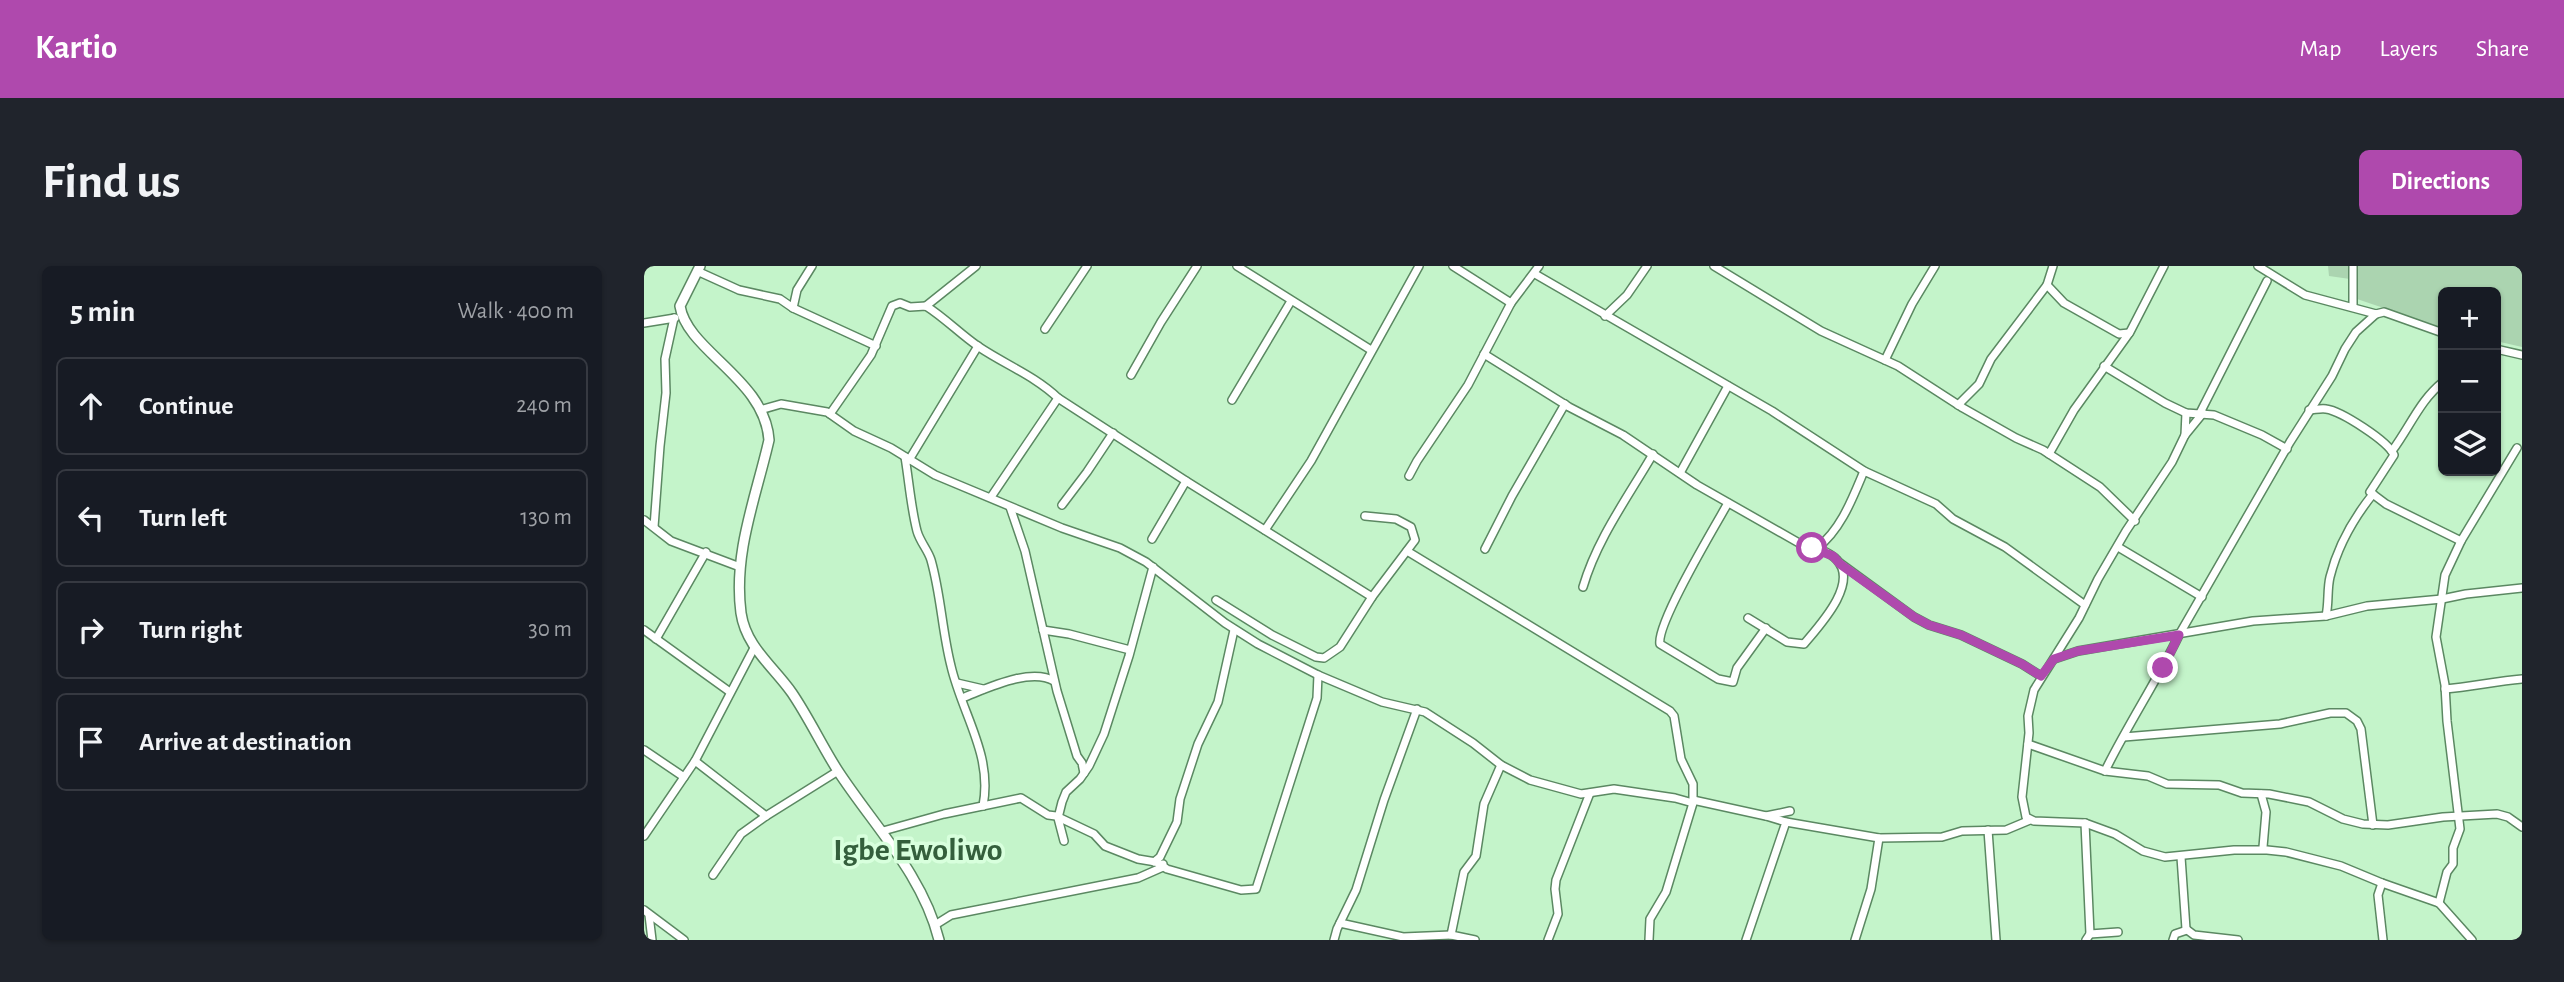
<!DOCTYPE html>
<meta charset="utf-8">
<style>
body{margin:0;font-family:"Alegreya Sans",sans-serif;background:#20242c;color:#f1f3f6}
.controls{position:absolute;right:21px;top:21px;display:grid;overflow:hidden;border-radius:10px;box-shadow:0 2px 5px #0004}
.controls button{width:63px;height:63px;display:grid;place-items:center;padding:0;border:0;border-bottom:2px solid #363941;background:#171b24;color:#f1f3f6;font:35px sans-serif}
.stop{position:absolute;width:21px;height:21px;margin:-16px;border:5px solid #af49ad;border-radius:50%;background:#fff}
.stop.end{background:#af49ad;border-color:#fff;box-shadow:0 2px 7px #0008}
.list{margin:0;padding:0;list-style:none}
h2{display:flex;justify-content:space-between;align-items:center;height:91px;margin:0;padding:0 28px;font-size:30px}
h2 small{font-size:23px;font-weight:400;color:#9ea1a6}
.list li{display:grid;grid-template-columns:46px 1fr auto;gap:21px;align-items:center;box-sizing:border-box;height:98px;margin:0 14px 14px;padding:0 14px;border:2px solid #363941;border-radius:10px}
.list b{display:block;font-size:26px;white-space:nowrap}
.list em{font-size:23px;font-style:normal;color:#9ea1a6}
.icon{flex:none;width:38px;height:38px;fill:none;stroke:currentColor;stroke-width:2;stroke-linecap:round;stroke-linejoin:round}
.map{position:relative;flex:none;width:1878px;height:674px;overflow:hidden;border-radius:10px}
header{display:flex;align-items:center;gap:42px;box-sizing:border-box;height:98px;padding:0 35px;background:#af49ad;color:#fff}
header strong{font-size:33px}
nav{display:flex;gap:38px;margin-inline-start:auto;font-size:24px}
.intro{display:flex;align-items:center;justify-content:space-between;box-sizing:border-box;height:168px;padding:0 42px}
h1{margin:0;font-size:49px}
.button{padding:18px 32px;border-radius:10px;background:#af49ad;color:#fff;font-size:24px;font-weight:700}
main{display:flex;gap:42px;padding:0 42px}
aside{flex:1;background:#171b24;border-radius:10px;box-shadow:0 2px 5px #0004}
.map>svg:first-child{display:block}
.green{fill:#abd4b0}
.lines{fill:none;stroke-linecap:round;stroke-linejoin:round}
.minor-casing{stroke:#5b8862;stroke-width:10}
.tertiary-casing{stroke:#5b8862;stroke-width:12}
.minor{stroke:#fff;stroke-width:7}
.tertiary{stroke:#fff;stroke-width:9}
.route{stroke:#af49ad;stroke-width:9}
.labels{text-anchor:middle;stroke-width:7;stroke-linejoin:round;paint-order:stroke}
.quarter-label{font-size:32px;font-weight:bold;fill:#345f3c;stroke:#d8ffdd}
</style>
<header>
<strong>Kartio</strong>
<nav><a>Map</a><a>Layers</a><a>Share</a></nav>
</header>
<div class="intro"><h1>Find us</h1><a class="button">Directions</a></div>
<main>
<aside>
<h2>5 min<small>Walk · 400 m</small></h2>
<ul class="list">
<li><svg class="icon" aria-label="ahead" viewBox="0 0 24 24"><path d="M12 20V5M6 11l6-6 6 6"/></svg><div><b>Continue</b></div><em>240 m</em></li>
<li><svg class="icon" aria-label="left" viewBox="0 0 24 24"><path d="M17 20v-9H6M10 6l-5 5 5 5"/></svg><div><b>Turn left</b></div><em>130 m</em></li>
<li><svg class="icon" aria-label="right" viewBox="0 0 24 24"><path d="M7 20v-9h11M14 6l5 5-5 5"/></svg><div><b>Turn right</b></div><em>30 m</em></li>
<li><svg class="icon" aria-label="arrive" viewBox="0 0 24 24"><path d="M6 21V4h12l-3 4 3 4H6"/></svg><div><b>Arrive at destination</b></div></li>
</ul>
</aside>
<div class="map">
<svg width="1878" height="674" viewBox="0 0 1878 674">
<rect width="100%" height="100%" fill="#c4f4ca"/>
<!-- green -->
<polygon class="green" points="1684,0 1878,0 1878,81 1852,75 1852,26 1799,26 1799,62 1713,33 1713,14 1685,10"/>
<g class="lines">
<defs>
<g id="minor">
<polyline points="168,0 153,24 149,42 232,80"/>
<polyline points="593,0 727,84"/>
<polyline points="809,0 867,37"/>
<polyline points="1070,0 1177,65 1254,100 1319,142 1372,172 1399,184 1456,221 1491,255"/>
<polyline points="1614,0 1661,29 1732,48 1740,46 1799,67"/>
<polyline points="53,5 95,24 136,33 149,42"/>
<polyline points="891,8 1128,145 1220,205 1292,238 1309,253 1361,281 1441,339"/>
<polyline points="1403,19 1420,37 1475,68 1485,67"/>
<polyline points="282,40 332,0"/>
<polyline points="1709,41 1709,0"/>
<polyline points="961,50 983,29 1003,0"/>
<polyline points="0,57 31,52"/>
<polyline points="401,63 443,0"/>
<polyline points="1852,83 1878,89"/>
<path d="M840,88L925,141L979,169L1053,219L1162,281L1173,282C1197,264 1209,231 1220,205"/>
<polyline points="1241,94 1268,38 1291,0"/>
<polyline points="1460,100 1521,137 1542,147 1570,149 1618,169 1643,183"/>
<polyline points="487,109 517,56 553,0"/>
<polyline points="588,134 647,35"/>
<polyline points="1314,139 1335,118 1347,93 1403,19 1409,0"/>
<polyline points="116,144 137,138 183,146 210,165 247,182 291,209 418,262 476,282 502,296 581,357 614,378 674,409 738,436 781,446 829,477 857,499 886,514 937,528 970,523 1031,532 1049,537"/>
<path d="M1665,144C1670,144 1677,142 1682,143C1697,145 1744,175 1750,189L1726,226L1742,238L1817,275"/>
<polyline points="1556,147 1623,15"/>
<polyline points="1559,147 1541,169 1528,196 1482,265 1454,313 1435,352 1390,424 1384,450 1385,467 1378,531 1382,551 1390,555 1441,557 1471,568 1499,585 1521,591 1590,584 1623,584 1642,586 1697,600 1738,617 1795,637 1828,674"/>
<path d="M186,148L227,89L248,40L256,37L266,41L282,40C301,52 316,68 335,81C362,99 391,110 414,132L542,215L728,331"/>
<polyline points="1541,169 1542,147"/>
<path d="M1748,185C1766,161 1776,134 1799,116"/>
<polyline points="1405,188 1430,144 1486,66 1520,0"/>
<path d="M261,191C265,215 267,242 273,265C276,276 284,284 287,294C297,329 298,365 307,400C318,448 349,489 339,540"/>
<polyline points="265,194 334,80"/>
<polyline points="1036,207 1084,120"/>
<polyline points="765,210 773,195 824,119 867,37 895,0"/>
<polyline points="347,231 414,132"/>
<path d="M1084,237C1071,260 1012,358 1016,378L1074,413L1089,416L1093,402L1122,362"/>
<polyline points="418,239 443,206 469,167"/>
<polyline points="366,241 381,285 413,425 433,490 438,497 440,507"/>
<polyline points="0,254 27,275 96,301"/>
<polyline points="10,261 16,180 22,127 21,93 30,52"/>
<polyline points="621,264 667,195 775,0"/>
<polyline points="508,273 542,215"/>
<polyline points="1474,281 1558,331"/>
<polyline points="841,283 868,230 921,138"/>
<polyline points="763,285 1026,445 1030,450 1037,493 1049,518 1049,537 1022,626 1006,653 1005,674"/>
<polyline points="1196,297 1270,351 1285,359 1317,369 1378,398 1397,410"/>
<path d="M939,321C953,273 984,231 1009,188"/>
<polyline points="572,334 628,369 672,391 680,392 696,381 728,331 771,274 767,261 752,253 721,250"/>
<path d="M1682,350C1685,337 1683,323 1686,311C1694,279 1709,253 1729,228"/>
<path d="M1104,352L1143,376L1160,378C1175,360 1215,318 1193,294C1188,288 1180,285 1173,282"/>
<polyline points="0,364 86,426"/>
<polyline points="399,364 425,368 486,384"/>
<polyline points="12,373 62,286"/>
<polyline points="1410,393 1434,385 1609,355 1682,350 1723,340 1798,333 1822,328 1878,322"/>
<polyline points="313,417 339,423"/>
<path d="M1801,423C1827,421 1852,415 1878,413"/>
<path d="M318,432C342,423 386,401 410,415"/>
<polyline points="1480,471 1636,458 1686,447 1702,447 1713,455 1717,463 1729,559"/>
<polyline points="1384,478 1461,505 1504,510 1523,518 1575,519 1598,527 1625,528 1665,536 1699,553 1719,558 1744,559 1799,551 1853,548 1864,551 1878,561"/>
<polyline points="0,484 40,511"/>
<polyline points="51,495 122,550"/>
<path d="M1461,505C1484,458 1513,415 1535,369L1646,176L1688,110L1701,83L1712,66L1732,48"/>
<polyline points="1617,528 1622,546 1619,581"/>
<polyline points="1049,534 1122,550 1146,545"/>
<polyline points="1142,556 1235,572 1227,623 1211,674"/>
<polyline points="1441,557 1446,668 1442,674"/>
<polyline points="1344,564 1352,674"/>
<polyline points="239,565 300,548 377,532 404,549 412,550 450,568 461,580 494,593 512,596 523,603 597,624 612,623 673,432 674,409"/>
<polyline points="0,570 51,495 110,382"/>
<polyline points="1235,572 1298,571 1318,565 1362,564 1386,554"/>
<polyline points="420,575 414,552 418,536 422,526 436,513 445,500 460,468 485,390 509,301"/>
<polyline points="1537,591 1542,663 1550,669 1594,674"/>
<polyline points="510,596 516,591 533,556 536,533 554,478 574,436 590,364"/>
<polyline points="69,609 97,568 122,550 194,505"/>
<polyline points="1738,617 1734,629 1739,674"/>
<polyline points="1795,637 1803,606 1809,598 1809,582 1816,563 1803,455 1801,419 1792,371 1801,309 1817,275 1873,182"/>
<polyline points="0,644 40,674"/>
<polyline points="5,649 8,674"/>
<polyline points="696,657 759,671 807,669"/>
<polyline points="291,659 307,649 494,612 519,601 519,598"/>
<polyline points="1446,668 1474,666"/>
<polyline points="690,674 693,663 712,624 740,534 773,443"/>
<polyline points="831,674 807,669 820,606 832,590 840,538 857,499"/>
<polyline points="904,674 914,648 911,623 912,614 946,527"/>
<polyline points="1102,674 1142,556 1122,550"/>
<polyline points="1529,674 1531,668 1543,664"/>
</g>
<path id="tertiary" d="M56,0L36,40C43,85 121,113 125,174C112,231 89,287 97,347C102,381 129,400 148,427C165,452 178,480 194,505C230,560 279,609 295,674"/>
</defs>
<!-- minor casing -->
<use href="#minor" class="minor-casing"/>
<!-- tertiary casing -->
<use href="#tertiary" class="tertiary-casing"/>
<!-- minor -->
<use href="#minor" class="minor"/>
<!-- tertiary -->
<use href="#tertiary" class="tertiary"/>
</g>
<g class="lines">
<!-- route -->
<polyline class="route" points="1168,282 1189,290 1196,298 1270,351 1285,359 1317,369 1378,398 1397,410 1410,393 1434,385 1535,369 1519,402"/>
</g>
<g class="labels">
<!-- quarter labels -->
<g class="quarter-label">
<text x="274" y="594">Igbe Ewoliwo</text>
</g>
</g>
</svg>
<div class="controls">
<button>+</button>
<button>−</button>
<button><svg class="icon" aria-label="layers" viewBox="0 0 24 24"><path d="M12 4l9 5-9 5-9-5zM3 14l9 5 9-5"/></svg></button>
</div>
<div class="stop" style="left:1168px;top:282px"></div>
<div class="stop end" style="left:1519px;top:402px"></div>
</div>
</main>
